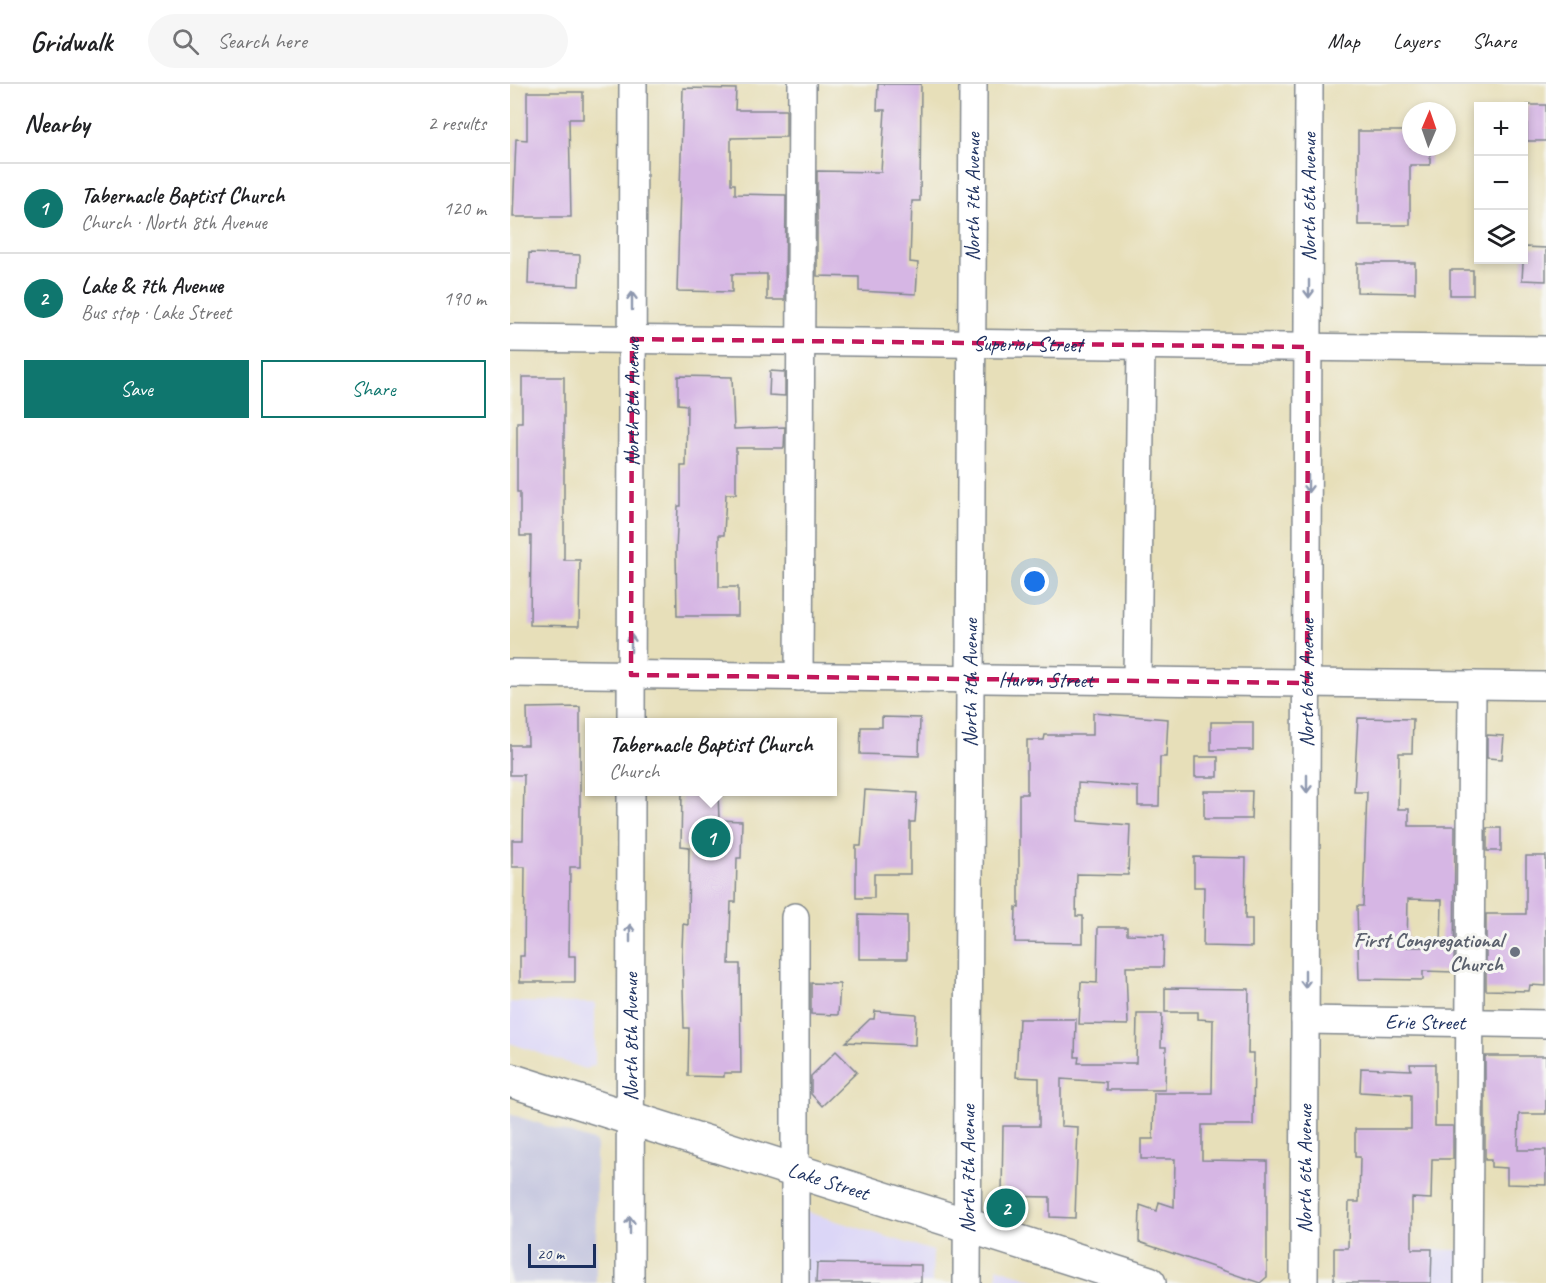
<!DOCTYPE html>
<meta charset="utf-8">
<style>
body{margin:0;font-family:Caveat,sans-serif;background:#f6f6f6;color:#202124}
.controls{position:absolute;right:18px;top:18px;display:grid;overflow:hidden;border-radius:0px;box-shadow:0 3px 9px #0003}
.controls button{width:54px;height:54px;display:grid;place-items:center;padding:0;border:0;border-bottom:2px solid #e0e0e0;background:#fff;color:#202124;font:30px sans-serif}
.compass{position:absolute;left:892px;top:18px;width:54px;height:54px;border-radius:50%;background:#fff;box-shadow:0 3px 9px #0003;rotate:2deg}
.scale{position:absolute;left:18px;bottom:15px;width:68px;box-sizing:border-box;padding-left:6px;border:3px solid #1b2f5e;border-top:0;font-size:16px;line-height:21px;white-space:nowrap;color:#1b2f5e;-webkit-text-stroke:4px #f6f6f2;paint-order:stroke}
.you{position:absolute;left:525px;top:498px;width:21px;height:21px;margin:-15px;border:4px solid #fff;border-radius:50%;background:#1a73e8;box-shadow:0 0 0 9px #1a73e833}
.badge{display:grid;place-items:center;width:39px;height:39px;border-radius:50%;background:#0f766e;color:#fff;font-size:20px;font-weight:700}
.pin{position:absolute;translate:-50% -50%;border:3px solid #fff;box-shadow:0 2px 6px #0006}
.popup{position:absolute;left:75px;top:634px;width:252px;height:78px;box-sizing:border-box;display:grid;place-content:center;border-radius:0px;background:#fff;filter:drop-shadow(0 2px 4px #0005);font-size:20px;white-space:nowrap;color:#757577}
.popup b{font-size:22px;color:#202124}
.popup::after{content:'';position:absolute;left:50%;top:100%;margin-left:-12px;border:12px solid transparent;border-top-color:#fff}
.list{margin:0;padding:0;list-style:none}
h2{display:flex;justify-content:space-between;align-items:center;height:78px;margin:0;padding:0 24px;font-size:26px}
h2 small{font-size:20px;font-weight:400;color:#757577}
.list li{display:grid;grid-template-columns:39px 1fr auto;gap:18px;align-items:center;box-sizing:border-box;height:90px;padding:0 24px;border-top:2px solid #e0e0e0}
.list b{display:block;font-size:22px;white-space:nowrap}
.list p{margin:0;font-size:20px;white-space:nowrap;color:#757577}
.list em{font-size:20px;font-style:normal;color:#757577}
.actions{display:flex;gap:12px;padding:18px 24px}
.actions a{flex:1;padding:14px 0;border:2px solid #0f766e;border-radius:0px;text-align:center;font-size:21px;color:#0f766e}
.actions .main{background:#0f766e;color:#fff}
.icon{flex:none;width:33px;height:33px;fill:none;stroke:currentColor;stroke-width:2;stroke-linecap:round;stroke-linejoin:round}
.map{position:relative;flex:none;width:1036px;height:1199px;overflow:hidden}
header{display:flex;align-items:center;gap:36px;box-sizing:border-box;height:84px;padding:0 30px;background:#fff;border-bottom:2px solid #e0e0e0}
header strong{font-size:28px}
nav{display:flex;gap:33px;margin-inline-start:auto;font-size:21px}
.search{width:420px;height:54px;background:#f6f6f6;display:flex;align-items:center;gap:15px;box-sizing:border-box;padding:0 21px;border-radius:33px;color:#757577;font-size:22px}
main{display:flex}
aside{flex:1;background:#fff}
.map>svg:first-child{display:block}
.built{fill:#dbd6f7}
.industrial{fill:#c1c2dd}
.building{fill:#d6b6e4;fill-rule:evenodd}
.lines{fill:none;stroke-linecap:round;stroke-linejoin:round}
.minor-casing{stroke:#81878c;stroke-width:30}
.major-casing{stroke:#81878c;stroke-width:36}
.minor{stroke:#fff;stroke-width:27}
.major{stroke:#fff;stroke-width:33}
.oneway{stroke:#8d97ae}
.marked{fill:none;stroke:#c2185b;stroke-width:4.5;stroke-dasharray:12 8;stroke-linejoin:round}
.worship-dot{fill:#6b7280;stroke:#f6f6f2;stroke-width:2}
.labels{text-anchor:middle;stroke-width:6;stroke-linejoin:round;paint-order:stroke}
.street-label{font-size:21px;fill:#1b2f5e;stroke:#f6f6f2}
.worship-label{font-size:21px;font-weight:bold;fill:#5b616d;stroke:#f6f6f2;text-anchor:end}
</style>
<header>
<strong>Gridwalk</strong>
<div class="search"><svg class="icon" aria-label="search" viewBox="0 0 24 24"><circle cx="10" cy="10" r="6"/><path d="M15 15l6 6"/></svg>Search here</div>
<nav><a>Map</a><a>Layers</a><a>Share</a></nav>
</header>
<main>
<aside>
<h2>Nearby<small>2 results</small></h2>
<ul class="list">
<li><span class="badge">1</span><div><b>Tabernacle Baptist Church</b><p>Church · North 8th Avenue</p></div><em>120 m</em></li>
<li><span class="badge">2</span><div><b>Lake &amp; 7th Avenue</b><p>Bus stop · Lake Street</p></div><em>190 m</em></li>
</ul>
<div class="actions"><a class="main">Save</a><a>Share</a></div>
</aside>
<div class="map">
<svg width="1036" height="1199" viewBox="0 0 1036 1199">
<rect width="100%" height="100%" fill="#f6f6f2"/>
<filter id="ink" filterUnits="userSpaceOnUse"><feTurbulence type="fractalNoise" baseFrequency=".0167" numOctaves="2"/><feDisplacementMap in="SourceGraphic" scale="12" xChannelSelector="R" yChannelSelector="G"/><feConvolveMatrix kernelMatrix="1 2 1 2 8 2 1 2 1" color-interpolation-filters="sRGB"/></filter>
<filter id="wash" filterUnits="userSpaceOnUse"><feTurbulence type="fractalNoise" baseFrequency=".008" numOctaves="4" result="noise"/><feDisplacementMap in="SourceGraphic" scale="24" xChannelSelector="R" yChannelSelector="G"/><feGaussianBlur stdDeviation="1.35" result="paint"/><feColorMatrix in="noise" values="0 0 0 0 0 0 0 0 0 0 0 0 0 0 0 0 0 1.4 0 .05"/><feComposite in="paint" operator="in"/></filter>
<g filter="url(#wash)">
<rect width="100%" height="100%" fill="#e7dfb9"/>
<!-- built -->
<g class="built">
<polygon points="0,918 85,919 85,981 75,985 0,959"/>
<polygon points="294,1127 423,1167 422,1199 293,1199"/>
<polygon points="824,1163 953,1166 953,1199 824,1199"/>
<polygon points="487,1183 523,1196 534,1199 487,1199"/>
</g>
<!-- industrial -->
<polygon class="industrial" points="0,1030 86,1058 86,1199 0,1199"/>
<g id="blocks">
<!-- building -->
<g class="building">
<polygon points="368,0 411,0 410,117 402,117 400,178 408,179 406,210 349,207 349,193 307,192 307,87 371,88 375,26 367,26"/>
<polygon points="173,4 226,5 225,26 276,26 276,53 221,54 221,100 225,100 225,110 276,111 275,216 257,216 257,190 222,190 222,208 167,207"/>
<polygon points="17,8 73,8 73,35 59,35 61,133 3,133 6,55 17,56"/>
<rect x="1017" y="21" width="19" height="36"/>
<polygon points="848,47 901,47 901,63 920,64 920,81 900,81 900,141 848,141"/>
<polygon points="1014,163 1036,164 1036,197 1012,196"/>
<polygon points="19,169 70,171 69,202 18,200"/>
<polygon points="847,179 905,179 905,209 847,208"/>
<rect x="940" y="186" width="23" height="25"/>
<polygon points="260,287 275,288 275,312 259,311"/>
<polygon points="168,292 222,293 224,345 275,343 274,364 226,364 226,410 216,410 214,451 209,451 209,503 228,503 228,532 167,532 166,468 168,422 171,422 171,382 176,382 177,321 168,320"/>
<polygon points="12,293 54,293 54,476 70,476 69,542 20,541 21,452 10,452 10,408 7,408 7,338 12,338"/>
<polygon points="70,623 70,783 60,783 59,872 65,872 65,898 10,898 10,872 14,872 15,783 2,783 2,756 13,756 14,691 0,691 0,661 18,661 17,624"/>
<polygon points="583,629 658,635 656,673 650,673 649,722 628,722 628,703 568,699 568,737 620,741 618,791 567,790 566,832 573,832 573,859 505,858 506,823 509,824 509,710 517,710 517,656 534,656 535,651 583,651"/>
<polygon points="372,633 410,634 409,672 350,670 351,643 372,643"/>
<path d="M848,634L903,635L902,669H889L888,725H899V742H945L944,888L913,887V896L849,895L847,822H853L857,708H844ZM898,815L932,816L931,863H897Z"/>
<rect x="701" y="638" width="42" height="28"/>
<polygon points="977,651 994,652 992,675 977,674"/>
<rect x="685" y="673" width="23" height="20"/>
<polygon points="355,706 407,709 405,738 400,738 400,790 364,790 364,814 346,814 346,762 351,762"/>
<polygon points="694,707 742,707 741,735 694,735"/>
<polygon points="172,708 208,708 209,736 232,737 231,774 227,774 226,818 221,818 219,880 230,880 231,989 214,989 214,993 178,992 179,944 174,944 172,865 173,840 178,841 179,763 171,762"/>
<rect x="977" y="744" width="14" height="23"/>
<polygon points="1016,772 1036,772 1036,902 1020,901 1019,907 976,906 976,830 1016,830"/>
<polygon points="684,773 736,774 735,835 742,835 742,863 693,862 694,803 684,803"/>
<polygon points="349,831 397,832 397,875 349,875"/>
<polygon points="588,843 617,843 617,850 654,851 653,883 616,883 618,941 569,940 571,898 587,899"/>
<polygon points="301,899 330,900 328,931 301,930"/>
<polygon points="655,904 739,905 738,969 744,969 743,1041 692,1041 692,1076 757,1077 757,1193 750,1199 629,1158 630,1121 647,1127 649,1118 664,1123 665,1075 631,1075 631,1055 643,1055 644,1009 702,1009 703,936 688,935 688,928 655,928"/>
<polygon points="365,927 406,930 405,961 336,958 360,935 364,935"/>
<polygon points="627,930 652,930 651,963 656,963 655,1006 596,1006 596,998 551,995 551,1042 568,1043 565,1134 540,1133 540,1113 492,1112 493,1042 529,1042 529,994 506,993 509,935 566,935 565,973 569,973 568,979 626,979"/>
<polygon points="326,967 347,988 312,1022 301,1010 301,992"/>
<polygon points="975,972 1036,972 1036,1030 1009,1030 1008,1066 1036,1066 1036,1101 997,1100 997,1084 981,1083 981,1076 975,1076"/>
<polygon points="900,980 925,980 925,1042 943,1042 943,1075 922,1075 921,1115 902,1114 902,1165 922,1165 921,1199 824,1199 824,1164 838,1164 839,1118 849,1118 850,1073 845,1073 845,1045 901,1045 901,1011 850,1008 851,984 901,986"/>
<polygon points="307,1179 411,1181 411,1199 306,1199"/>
</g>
</g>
</g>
<g filter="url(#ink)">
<use href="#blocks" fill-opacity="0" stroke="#81878c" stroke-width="1.5"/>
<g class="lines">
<defs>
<g id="minor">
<path id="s1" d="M0,254L1036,266"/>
<path id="s2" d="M0,589L1036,602"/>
<polyline points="289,593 292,0"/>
<polyline points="627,597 631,261"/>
<path id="s3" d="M121,638L123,0"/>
<polyline points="285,833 285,1199"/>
<path id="s4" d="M795,936L1036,940"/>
<path id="s5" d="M120,1199L121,708"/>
<path id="s6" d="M457,1199L463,0"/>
<path id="s7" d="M794,1199L799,0"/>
<polyline points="958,1199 962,601"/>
</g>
<g id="major">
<path id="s8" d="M0,996L639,1199"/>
</g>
</defs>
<!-- minor casing -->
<use href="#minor" class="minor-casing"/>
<!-- major casing -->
<use href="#major" class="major-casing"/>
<!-- minor -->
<use href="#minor" class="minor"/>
<!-- major -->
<use href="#major" class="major"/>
</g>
<!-- one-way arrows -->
<defs><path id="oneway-shaft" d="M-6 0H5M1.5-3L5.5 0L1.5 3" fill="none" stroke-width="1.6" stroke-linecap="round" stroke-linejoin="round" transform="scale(1.5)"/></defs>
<g class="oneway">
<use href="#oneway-shaft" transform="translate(799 205) rotate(90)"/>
<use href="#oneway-shaft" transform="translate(122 217) rotate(-90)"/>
<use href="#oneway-shaft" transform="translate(798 400) rotate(90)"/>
<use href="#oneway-shaft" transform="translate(121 559) rotate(-90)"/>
<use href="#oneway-shaft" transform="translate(797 700) rotate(90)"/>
<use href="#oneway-shaft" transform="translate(120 849) rotate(-90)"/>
<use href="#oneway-shaft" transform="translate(795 895) rotate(90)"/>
<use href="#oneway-shaft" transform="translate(120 1141) rotate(-90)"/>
</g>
</g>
<!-- marked area -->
<path class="marked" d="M122,255L798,263L797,599L121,591Z"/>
<!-- markers -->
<circle class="worship-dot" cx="1005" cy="868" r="6"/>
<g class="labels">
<!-- street labels -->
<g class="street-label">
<text dy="7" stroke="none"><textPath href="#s6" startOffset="1086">North 7th Avenue</textPath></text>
<text dy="7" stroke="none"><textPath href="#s7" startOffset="1086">North 6th Avenue</textPath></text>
<text dy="7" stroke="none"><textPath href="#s1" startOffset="518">Superior Street</textPath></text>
<text dy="7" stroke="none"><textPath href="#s3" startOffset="320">North 8th Avenue</textPath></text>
<text dy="7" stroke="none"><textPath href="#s2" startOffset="536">Huron Street</textPath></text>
<text dy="7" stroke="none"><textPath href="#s6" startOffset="600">North 7th Avenue</textPath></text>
<text dy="7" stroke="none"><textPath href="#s7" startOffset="600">North 6th Avenue</textPath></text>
<text dy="7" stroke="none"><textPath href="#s4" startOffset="120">Erie Street</textPath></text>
<text dy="7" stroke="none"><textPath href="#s5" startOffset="246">North 8th Avenue</textPath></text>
<text dy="7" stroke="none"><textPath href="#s6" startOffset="114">North 7th Avenue</textPath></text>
<text dy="7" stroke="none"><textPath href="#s7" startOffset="114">North 6th Avenue</textPath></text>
<text dy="7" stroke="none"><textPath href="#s8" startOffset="334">Lake Street</textPath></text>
</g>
<!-- worship labels -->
<g class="worship-label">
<text x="993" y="863">First Congregational<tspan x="993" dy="24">Church</tspan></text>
</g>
</g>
</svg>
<div class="controls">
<button>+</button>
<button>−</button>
<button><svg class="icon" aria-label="layers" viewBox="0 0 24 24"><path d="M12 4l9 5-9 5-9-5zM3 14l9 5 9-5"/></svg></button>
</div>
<svg class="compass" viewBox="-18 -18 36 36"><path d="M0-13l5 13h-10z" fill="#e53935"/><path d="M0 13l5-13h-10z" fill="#757577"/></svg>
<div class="scale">20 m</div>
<div class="you"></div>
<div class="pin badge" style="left:201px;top:754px">1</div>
<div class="popup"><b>Tabernacle Baptist Church</b>Church</div>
<div class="pin badge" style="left:496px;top:1124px">2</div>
</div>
</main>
